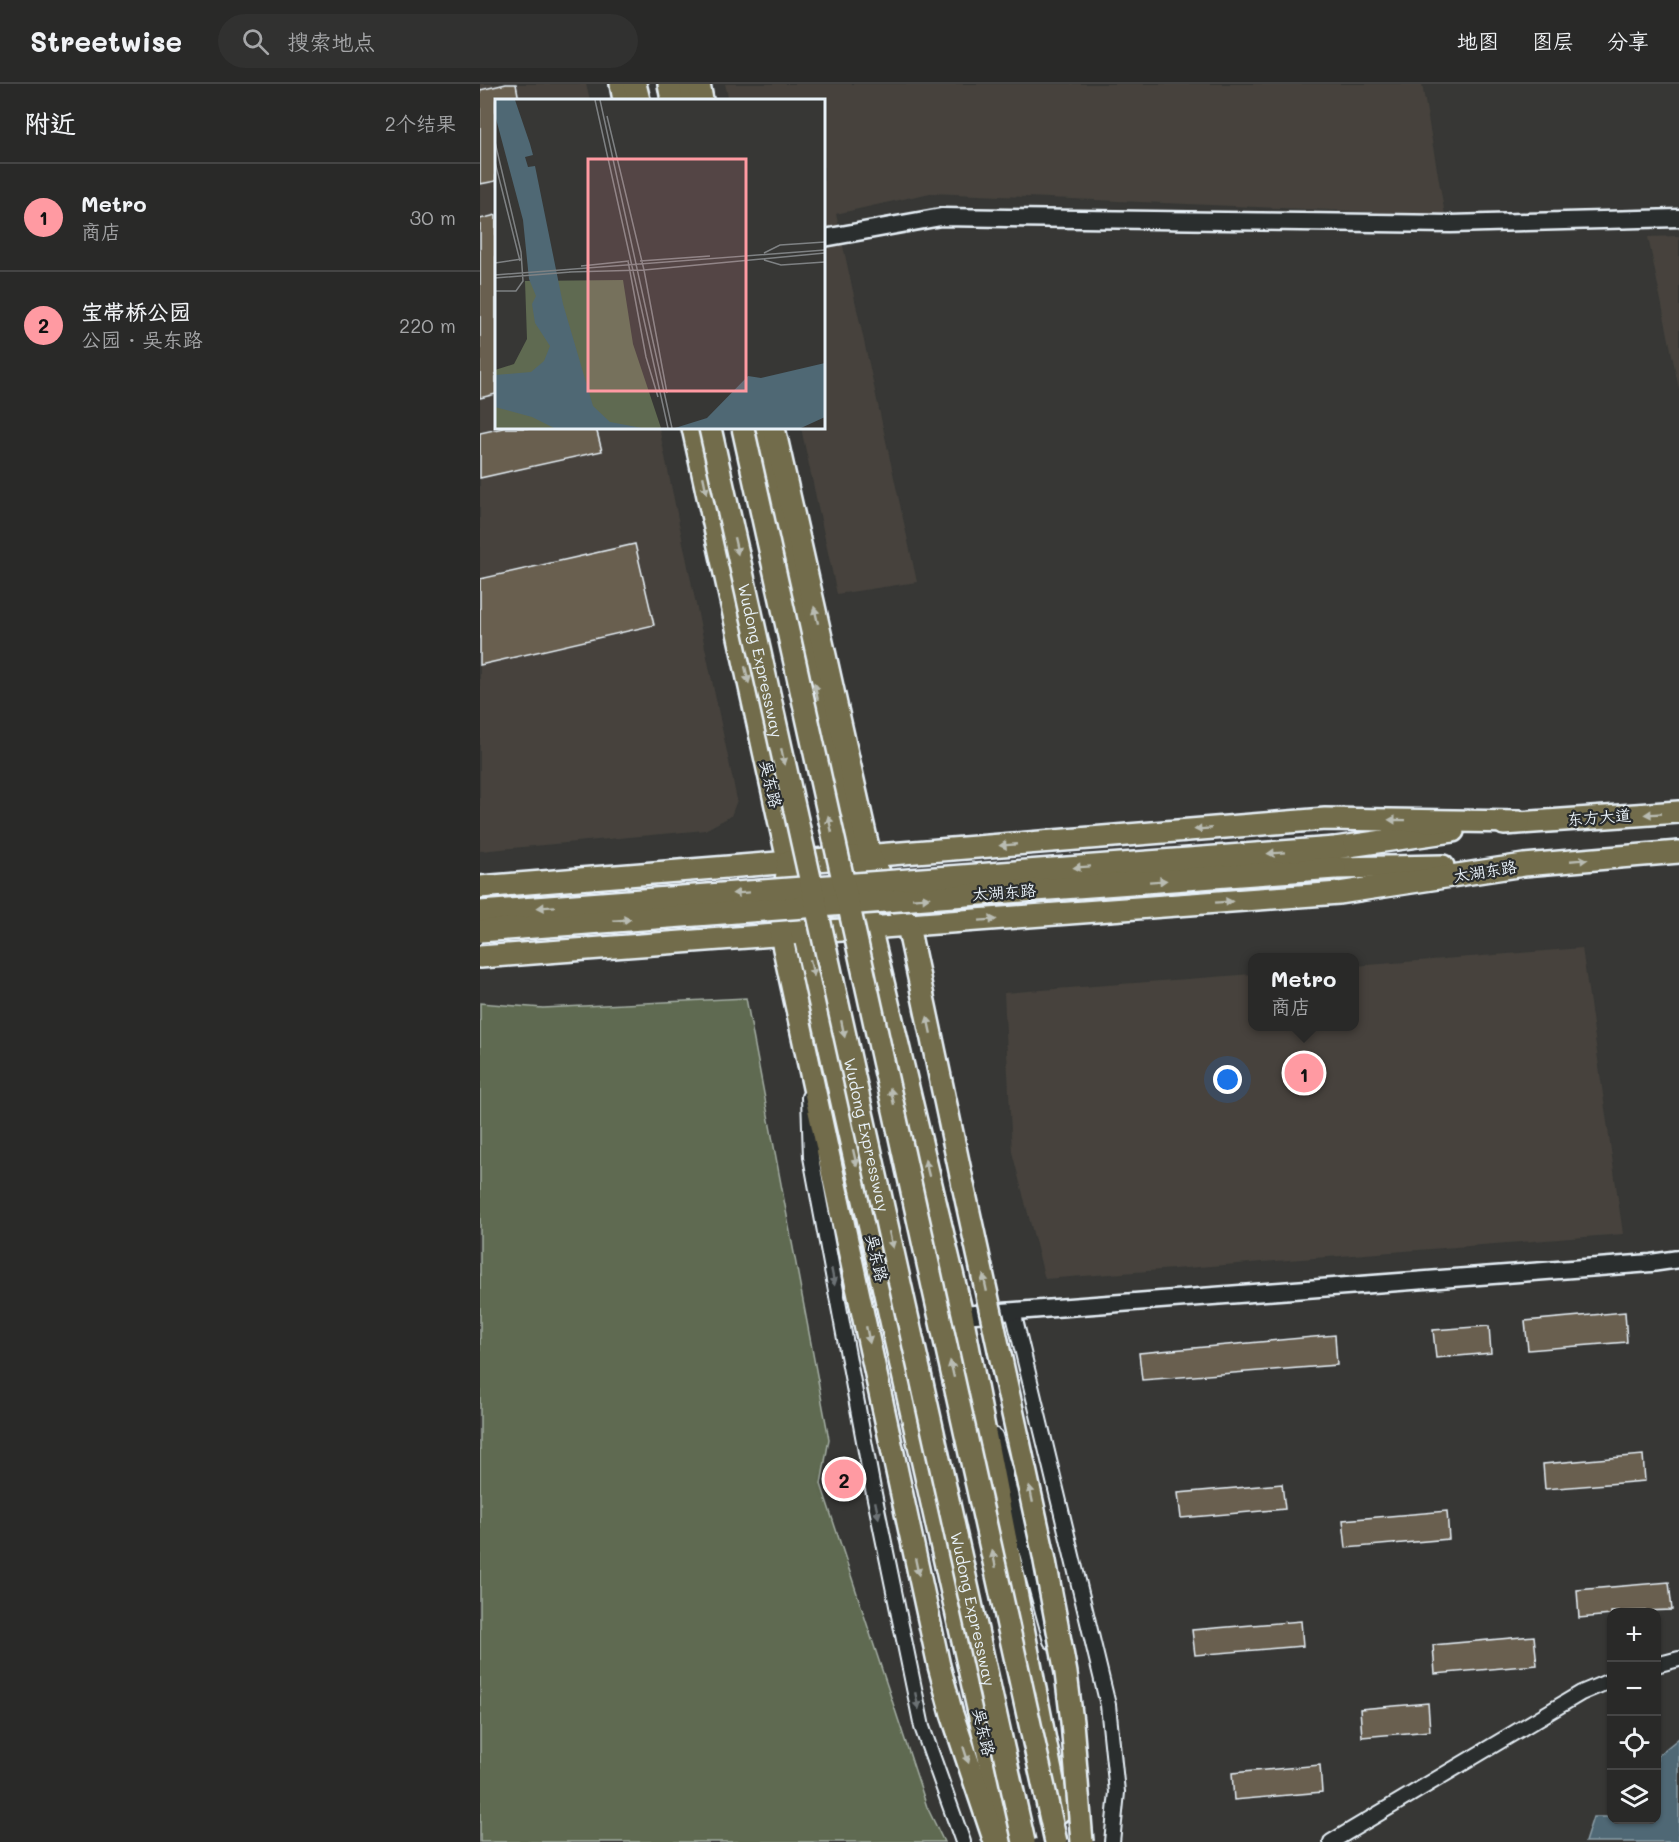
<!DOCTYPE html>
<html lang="zh">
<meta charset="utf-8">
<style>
body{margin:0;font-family:Mali,"LXGW WenKai TC",sans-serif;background:#313130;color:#f1f3f6}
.controls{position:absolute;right:18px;bottom:18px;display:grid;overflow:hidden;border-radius:12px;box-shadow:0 2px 4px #0004}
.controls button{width:54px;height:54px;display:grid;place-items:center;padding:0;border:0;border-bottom:2px solid #454545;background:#292928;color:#f1f3f6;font:30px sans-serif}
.you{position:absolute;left:748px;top:996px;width:21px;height:21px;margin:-15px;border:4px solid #fff;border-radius:50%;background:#1a73e8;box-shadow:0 0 0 9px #1a73e833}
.badge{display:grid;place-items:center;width:39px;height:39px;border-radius:50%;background:#ff9aa2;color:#111;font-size:20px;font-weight:700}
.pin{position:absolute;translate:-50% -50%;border:3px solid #fff;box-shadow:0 2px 6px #0006}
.popup{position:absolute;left:768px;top:869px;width:111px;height:78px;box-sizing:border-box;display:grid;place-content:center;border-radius:12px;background:#292928;filter:drop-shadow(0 2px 4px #0005);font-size:20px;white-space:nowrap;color:#a5a6a8}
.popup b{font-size:22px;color:#f1f3f6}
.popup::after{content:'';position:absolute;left:50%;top:100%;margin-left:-12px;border:12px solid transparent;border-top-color:#292928}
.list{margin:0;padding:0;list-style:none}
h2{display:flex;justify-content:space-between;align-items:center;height:78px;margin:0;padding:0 24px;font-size:26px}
h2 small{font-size:20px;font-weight:400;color:#a5a6a8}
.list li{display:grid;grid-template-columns:39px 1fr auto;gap:18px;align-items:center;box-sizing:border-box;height:108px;padding:0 24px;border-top:2px solid #454545}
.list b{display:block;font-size:22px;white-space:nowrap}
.list p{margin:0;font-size:20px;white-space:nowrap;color:#a5a6a8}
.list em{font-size:20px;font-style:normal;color:#a5a6a8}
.icon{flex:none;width:33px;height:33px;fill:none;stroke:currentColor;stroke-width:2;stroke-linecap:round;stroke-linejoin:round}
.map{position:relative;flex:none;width:1199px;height:1758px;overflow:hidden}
header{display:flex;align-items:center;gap:36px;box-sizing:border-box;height:84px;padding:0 30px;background:#292928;border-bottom:2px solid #454545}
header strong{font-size:28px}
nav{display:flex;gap:33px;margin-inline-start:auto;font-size:21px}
.search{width:420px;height:54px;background:#313130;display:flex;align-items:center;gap:15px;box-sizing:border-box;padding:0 21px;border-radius:33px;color:#a5a6a8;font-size:22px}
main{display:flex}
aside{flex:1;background:#292928}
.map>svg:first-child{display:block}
.built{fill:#46433d}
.green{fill:#5f6a51;stroke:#a4aea4;stroke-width:1.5}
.water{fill:#4f6874;stroke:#8c9fa9;stroke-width:1.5}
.building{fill:#695f50;stroke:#e8f1f8;stroke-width:1.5}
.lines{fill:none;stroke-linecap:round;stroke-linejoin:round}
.minor-casing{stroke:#e8f1f8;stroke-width:18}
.tertiary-casing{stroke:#e8f1f8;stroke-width:21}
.primary-casing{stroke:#e8f1f8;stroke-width:26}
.trunk-casing{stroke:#e8f1f8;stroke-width:26}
.minor{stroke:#2a2d2e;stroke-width:14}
.tertiary{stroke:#2a2d2e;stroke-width:16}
.primary{stroke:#726c4b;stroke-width:21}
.trunk{stroke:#726c4b;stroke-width:21}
.primary-bridge-casing{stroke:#e8f1f8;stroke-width:26;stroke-linecap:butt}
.trunk-bridge-casing{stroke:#e8f1f8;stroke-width:26;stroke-linecap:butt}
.primary-bridge{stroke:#726c4b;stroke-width:21}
.trunk-bridge{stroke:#726c4b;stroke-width:21}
.oneway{fill:#b9bcb3}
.oneway2{fill:#6c7275}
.labels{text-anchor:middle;stroke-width:4.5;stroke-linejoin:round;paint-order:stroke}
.street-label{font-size:16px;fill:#e8f1f8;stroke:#2a2d2e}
.inset-road{fill:none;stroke:#7e8183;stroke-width:1.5}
.view{fill:#ff9aa2;fill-opacity:0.15;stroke:#ff9aa2;stroke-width:3}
.inset-edge{fill:none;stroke:#e8f1f8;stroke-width:3}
</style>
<header>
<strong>Streetwise</strong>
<div class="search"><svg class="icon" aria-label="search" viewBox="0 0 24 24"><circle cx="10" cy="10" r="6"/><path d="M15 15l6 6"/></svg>搜索地点</div>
<nav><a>地图</a><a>图层</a><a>分享</a></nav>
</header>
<main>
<aside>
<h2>附近<small>2个结果</small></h2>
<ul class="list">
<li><span class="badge">1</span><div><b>Metro</b><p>商店</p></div><em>30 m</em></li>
<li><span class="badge">2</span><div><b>宝带桥公园</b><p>公园 · 吴东路</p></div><em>220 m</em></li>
</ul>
</aside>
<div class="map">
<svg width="1199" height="1758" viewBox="0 0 1199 1758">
<rect width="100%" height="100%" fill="#373735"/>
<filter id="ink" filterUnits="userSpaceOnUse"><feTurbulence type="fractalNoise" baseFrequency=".0167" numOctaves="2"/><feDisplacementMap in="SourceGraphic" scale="12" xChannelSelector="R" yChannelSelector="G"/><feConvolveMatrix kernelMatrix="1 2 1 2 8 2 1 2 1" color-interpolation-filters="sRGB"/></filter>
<g filter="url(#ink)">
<!-- built -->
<g class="built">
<polygon points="0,0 106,0 110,16 16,16 16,344 179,344 257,716 251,732 225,746 0,767"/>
<polygon points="245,0 942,0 965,131 450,109 356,130 437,498 357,510 321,344 344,344 344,16 249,16"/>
<polygon points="1199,152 1199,305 1168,153"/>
<polygon points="1102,864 1143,1150 565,1195 532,1068 524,909 773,890 773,942 875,942 875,882"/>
</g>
<!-- green -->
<polygon class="green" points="266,914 349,1355 341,1400 447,1723 464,1758 0,1758 0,919 63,924"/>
<!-- water -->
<polygon class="water" points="1199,1654 1199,1758 1105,1758 1113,1733 1131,1733 1132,1736 1176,1736 1177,1672"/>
<!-- building -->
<g class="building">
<polygon points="26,0 36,0 39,16 16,16 16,97 0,100 0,6"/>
<polygon points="16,131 16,310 0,314 0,135"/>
<polygon points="23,344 116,344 122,367 0,394 0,349"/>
<polygon points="155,460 174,541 0,581 0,495"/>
<polygon points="1145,1228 1147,1258 1048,1266 1045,1237"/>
<polygon points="1009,1242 1011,1269 956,1274 953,1246"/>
<polygon points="855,1251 857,1281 662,1296 659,1269"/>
<polygon points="1163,1371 1165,1397 1065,1405 1063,1380"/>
<polygon points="802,1400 805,1425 701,1434 698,1409"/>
<polygon points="967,1427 969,1455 866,1464 863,1436"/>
<polygon points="1189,1498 1192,1526 1131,1528 1131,1531 1099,1534 1097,1506"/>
<polygon points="821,1537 823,1562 715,1571 712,1546"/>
<polygon points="1054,1552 1057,1581 955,1590 953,1561"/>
<polygon points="948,1619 950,1647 882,1653 880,1625"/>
<polygon points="840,1681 842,1708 754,1716 752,1689"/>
</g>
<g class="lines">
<defs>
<g id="minor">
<polyline points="329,1013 331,1073 393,1405 442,1643 483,1758"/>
<polyline points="533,1227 628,1621 637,1708 632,1758"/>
<polyline points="515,1352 571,1557"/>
<polyline points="1176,1581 1199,1575"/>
<polyline points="851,1758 1101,1609 1132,1596"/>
</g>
<g id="tertiary">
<polyline points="344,154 461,133 971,140 1199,134"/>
<polyline points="482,1231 1171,1179 1199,1175"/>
</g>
<g id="primary">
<polyline points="141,0 144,16"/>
<polyline points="205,0 208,16"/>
<polyline points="213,344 324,849 528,1758"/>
<polyline points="279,344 370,759 482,1231 579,1728"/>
<polyline points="1024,740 1199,728"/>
<polyline points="855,764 973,747"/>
<polyline points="855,784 963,782"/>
<polyline points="0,803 845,735 1039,738"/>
<polyline points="0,873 859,809 1044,781 1199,768"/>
</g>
<g id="trunk">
<polyline points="155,0 159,16"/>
<polyline points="189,0 192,16"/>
<polyline points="219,0 222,16"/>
<polyline points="294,344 390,772 428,842 483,1101"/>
<polyline points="308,778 301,851 459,1582 472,1630 515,1758"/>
</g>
</defs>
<!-- minor casing -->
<use href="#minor" class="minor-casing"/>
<!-- tertiary casing -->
<use href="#tertiary" class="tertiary-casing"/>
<!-- primary casing -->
<use href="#primary" class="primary-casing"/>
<!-- trunk casing -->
<use href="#trunk" class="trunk-casing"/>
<!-- minor -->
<use href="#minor" class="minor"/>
<!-- tertiary -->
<use href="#tertiary" class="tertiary"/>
<!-- primary -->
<use href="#primary" class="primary"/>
<!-- trunk -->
<use href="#trunk" class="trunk"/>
<defs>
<g id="primary-bridge">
<polyline points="0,828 855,764"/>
<polyline points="0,847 855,784"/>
</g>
<g id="trunk-bridge">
<path id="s1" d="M230,344C331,816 442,1286 544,1758"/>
<polyline points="263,344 576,1758"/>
<polyline points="483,1101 564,1472 586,1589 592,1638 602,1758"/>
</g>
</defs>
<!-- primary-bridge casing -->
<use href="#primary-bridge" class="primary-bridge-casing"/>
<!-- trunk-bridge casing -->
<use href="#trunk-bridge" class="trunk-bridge-casing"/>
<!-- primary-bridge -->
<use href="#primary-bridge" class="primary-bridge"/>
<!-- trunk-bridge -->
<use href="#trunk-bridge" class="trunk-bridge"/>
</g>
<!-- one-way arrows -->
<defs><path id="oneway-solid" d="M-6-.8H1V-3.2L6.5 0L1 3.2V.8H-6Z" transform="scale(1.5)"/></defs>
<g class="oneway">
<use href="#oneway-solid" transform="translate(225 401) rotate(78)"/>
<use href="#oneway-solid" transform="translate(256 462) rotate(77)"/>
<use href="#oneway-solid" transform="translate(336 531) rotate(-103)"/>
<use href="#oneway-solid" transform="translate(267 591) rotate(77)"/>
<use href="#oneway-solid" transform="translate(336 607) rotate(-102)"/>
<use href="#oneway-solid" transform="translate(303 673) rotate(78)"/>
<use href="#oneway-solid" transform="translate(1173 730) rotate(177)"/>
<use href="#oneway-solid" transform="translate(917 736) rotate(-179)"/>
<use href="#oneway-solid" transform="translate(350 740) rotate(-103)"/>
<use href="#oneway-solid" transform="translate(723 745) rotate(175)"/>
<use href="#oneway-solid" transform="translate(528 761) rotate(175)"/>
<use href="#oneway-solid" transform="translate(796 769) rotate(176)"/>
<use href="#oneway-solid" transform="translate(1099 776) rotate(-5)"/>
<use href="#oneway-solid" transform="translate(602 783) rotate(176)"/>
<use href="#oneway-solid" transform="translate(678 797) rotate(-4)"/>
<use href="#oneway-solid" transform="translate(261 809) rotate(176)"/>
<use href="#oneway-solid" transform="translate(441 814) rotate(-4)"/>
<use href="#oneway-solid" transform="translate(744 818) rotate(-4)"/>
<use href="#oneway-solid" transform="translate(66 823) rotate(176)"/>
<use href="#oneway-solid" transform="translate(142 836) rotate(-4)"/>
<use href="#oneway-solid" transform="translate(508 836) rotate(-4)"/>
<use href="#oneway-solid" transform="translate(332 884) rotate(77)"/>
<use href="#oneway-solid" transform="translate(449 941) rotate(-102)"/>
<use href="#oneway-solid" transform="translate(363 945) rotate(78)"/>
<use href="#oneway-solid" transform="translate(412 1012) rotate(-103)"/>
<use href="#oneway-solid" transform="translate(375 1074) rotate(77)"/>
<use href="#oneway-solid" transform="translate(447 1084) rotate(-104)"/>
<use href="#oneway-solid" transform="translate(411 1156) rotate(77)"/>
<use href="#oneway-solid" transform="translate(505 1199) rotate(-102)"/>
<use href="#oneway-solid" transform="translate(388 1251) rotate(78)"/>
<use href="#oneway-solid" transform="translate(472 1285) rotate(-103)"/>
<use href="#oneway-solid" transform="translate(551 1410) rotate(-102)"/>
<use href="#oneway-solid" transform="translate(514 1475) rotate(-102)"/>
<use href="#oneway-solid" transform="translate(437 1483) rotate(78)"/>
<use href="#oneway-solid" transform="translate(486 1671) rotate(72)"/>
</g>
<g class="oneway2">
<use href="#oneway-solid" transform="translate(353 1193) rotate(79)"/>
<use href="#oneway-solid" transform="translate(397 1426) rotate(78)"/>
<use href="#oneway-solid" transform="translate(437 1617) rotate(78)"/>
</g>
</g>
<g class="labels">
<!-- street labels -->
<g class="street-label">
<text dy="6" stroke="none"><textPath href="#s1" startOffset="238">Wudong Expressway</textPath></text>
<text transform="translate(291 700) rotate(77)" y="6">吴东路</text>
<text transform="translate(1119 733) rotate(-4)" y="6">东方大道</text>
<text transform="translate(1005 787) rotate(-9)" y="6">太湖东路</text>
<text transform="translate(524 808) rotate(-4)" y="6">太湖东路</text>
<text dy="6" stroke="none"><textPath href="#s1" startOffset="724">Wudong Expressway</textPath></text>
<text transform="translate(397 1174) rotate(77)" y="6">吴东路</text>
<text dy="6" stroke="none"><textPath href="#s1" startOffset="1210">Wudong Expressway</textPath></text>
<text transform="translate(504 1648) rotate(77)" y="6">吴东路</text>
</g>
</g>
<!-- overview -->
<g transform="translate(15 15)">
<rect width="330" height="330" fill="#373735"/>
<path d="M128,181L138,245L166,329H0V271L19,265L32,240L30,182Z" fill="#5f6a51"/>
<path d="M0,1H20L35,45L38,56L30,58L33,68L40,67L68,205L98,307L115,323L147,329H59L37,318L0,308V276L36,273L49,262L55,247L40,224L37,205L41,197L34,180L28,121L0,16ZM330,264V318L306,329H180L212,319L253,277L266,279Z" fill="#4f6874"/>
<path class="inset-road" d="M100,1L173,329M105,1L177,329M112,17L149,171L172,294M0,43L26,153L28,182L21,192H0M0,63L25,162M269,154L285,146L330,143M269,161L286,166L330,163M133,162L151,258L163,298M145,162L215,157M0,164L27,160M86,167L134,162M74,173L149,171L330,154M0,176L330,151M0,179L76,173"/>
<path class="view" d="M93,60H251V292H93Z"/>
<rect width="330" height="330" class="inset-edge"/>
</g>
</svg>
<div class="controls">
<button>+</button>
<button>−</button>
<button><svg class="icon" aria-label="locate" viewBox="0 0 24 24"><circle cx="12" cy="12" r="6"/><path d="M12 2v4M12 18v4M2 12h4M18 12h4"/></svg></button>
<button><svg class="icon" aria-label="layers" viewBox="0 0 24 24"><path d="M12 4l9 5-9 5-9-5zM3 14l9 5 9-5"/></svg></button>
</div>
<div class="you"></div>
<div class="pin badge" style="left:824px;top:989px">1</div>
<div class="popup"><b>Metro</b>商店</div>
<div class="pin badge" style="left:364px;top:1395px">2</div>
</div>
</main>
